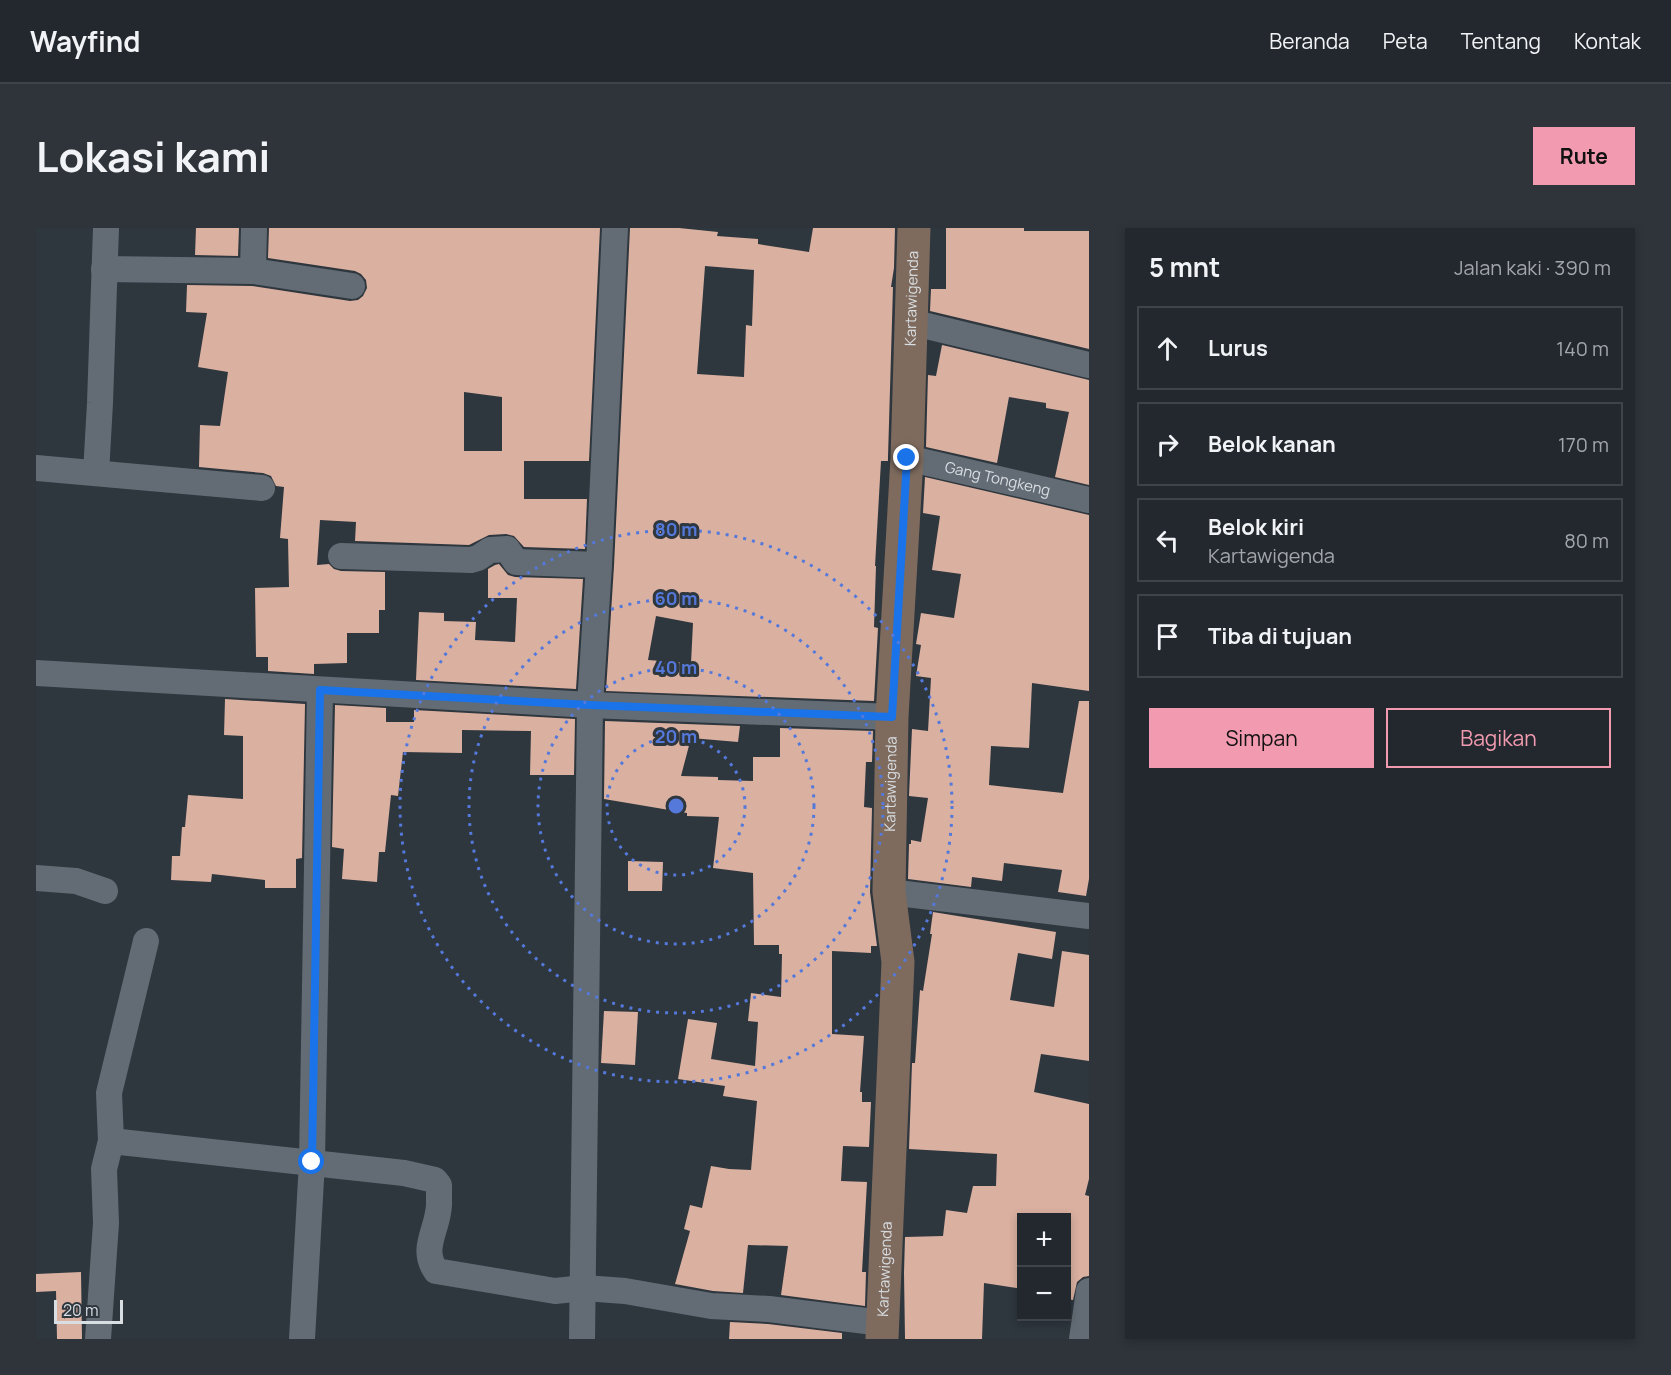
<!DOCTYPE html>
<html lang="id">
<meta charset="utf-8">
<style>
body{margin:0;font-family:Manrope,sans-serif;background:#2e343a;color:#f1f3f6}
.controls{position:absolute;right:18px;bottom:18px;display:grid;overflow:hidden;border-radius:0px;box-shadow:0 3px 9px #0003}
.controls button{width:54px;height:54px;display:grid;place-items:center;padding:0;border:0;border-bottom:2px solid #3f444a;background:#22282e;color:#f1f3f6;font:30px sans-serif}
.scale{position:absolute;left:18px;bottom:15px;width:69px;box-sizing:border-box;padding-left:6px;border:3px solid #d9dee3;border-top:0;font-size:16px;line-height:21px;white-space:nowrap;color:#d9dee3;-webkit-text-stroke:4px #2e363e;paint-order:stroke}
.stop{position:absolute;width:18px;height:18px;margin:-14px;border:4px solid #1a73e8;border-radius:50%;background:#fff}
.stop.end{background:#1a73e8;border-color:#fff;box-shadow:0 2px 6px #0008}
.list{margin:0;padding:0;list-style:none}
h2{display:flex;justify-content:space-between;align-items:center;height:78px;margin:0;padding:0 24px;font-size:26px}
h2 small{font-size:20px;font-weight:400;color:#a2a6aa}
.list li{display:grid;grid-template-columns:39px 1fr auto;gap:18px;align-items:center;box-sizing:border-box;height:84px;margin:0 12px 12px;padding:0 12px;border:2px solid #3f444a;border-radius:0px}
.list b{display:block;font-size:22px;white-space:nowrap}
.list p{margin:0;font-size:20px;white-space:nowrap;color:#a2a6aa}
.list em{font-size:20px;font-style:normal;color:#a2a6aa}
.actions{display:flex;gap:12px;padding:18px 24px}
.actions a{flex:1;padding:14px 0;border:2px solid #f29aaf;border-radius:0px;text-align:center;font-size:21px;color:#f29aaf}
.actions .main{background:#f29aaf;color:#111}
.icon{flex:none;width:33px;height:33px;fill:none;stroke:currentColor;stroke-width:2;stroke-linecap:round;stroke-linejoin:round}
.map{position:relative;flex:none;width:1053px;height:1111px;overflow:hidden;border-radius:0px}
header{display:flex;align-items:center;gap:36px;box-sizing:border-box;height:84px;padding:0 30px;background:#22282e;border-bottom:2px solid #3f444a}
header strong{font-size:28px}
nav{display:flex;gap:33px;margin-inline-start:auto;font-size:21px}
.intro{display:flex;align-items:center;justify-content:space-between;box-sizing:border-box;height:144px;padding:0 36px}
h1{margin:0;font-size:42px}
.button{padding:15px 27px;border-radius:0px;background:#f29aaf;color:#111;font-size:21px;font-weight:700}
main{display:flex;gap:36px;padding:0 36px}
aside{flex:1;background:#22282e;border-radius:0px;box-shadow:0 3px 9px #0003}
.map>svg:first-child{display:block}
.building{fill:#dab0a0;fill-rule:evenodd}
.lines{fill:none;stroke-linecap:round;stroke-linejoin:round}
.street{stroke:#636c74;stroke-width:26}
.secondary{stroke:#7e6b5e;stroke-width:33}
.route{stroke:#1a73e8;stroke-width:8}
.ring{fill:none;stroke:#5579db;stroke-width:3;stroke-dasharray:3 6}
.labels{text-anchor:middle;stroke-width:6;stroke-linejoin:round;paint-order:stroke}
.street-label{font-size:15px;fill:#d9dee3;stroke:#2e363e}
.centre{fill:#5579db;stroke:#2e363e;stroke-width:3}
.ring-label{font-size:18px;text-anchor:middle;font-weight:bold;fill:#5579db;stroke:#2e363e;stroke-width:6;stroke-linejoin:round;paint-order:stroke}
</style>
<header>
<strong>Wayfind</strong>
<nav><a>Beranda</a><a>Peta</a><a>Tentang</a><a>Kontak</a></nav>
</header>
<div class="intro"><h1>Lokasi kami</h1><a class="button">Rute</a></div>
<main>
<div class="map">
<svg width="1053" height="1111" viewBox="0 0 1053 1111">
<rect width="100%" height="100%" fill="#2e363e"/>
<!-- building -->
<g class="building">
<polygon points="160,0 203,0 202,28 159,27"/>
<path d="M233,0H564L553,233H488V271H551L549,321L488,319L478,308L470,306L453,307L433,317L319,313L320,294L284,292L281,337L293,336L298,341L305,343L349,344V382H343V405H311V435L278,436V446L232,443V429H220L219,360L253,359L252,311L244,310L248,259L240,258L235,248L227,245L163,239L164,197L184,198L192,144L162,139L171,85L150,84L151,57L216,58L314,73L322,72L327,68L331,60L330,52L325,46L319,43L232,30ZM428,164L466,169V223H428Z"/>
<path d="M594,0H643L682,4L681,8L722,11V16L773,24L777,0H859L858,40L855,59H857L852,229V233H845L839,338H840L838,399L842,400L838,473L570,463L578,338ZM669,38L718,42L716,98L710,97L708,149L661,146ZM620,388L657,395L655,435L612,432Z"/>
<polygon points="910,0 988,0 988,3 1053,3 1053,121 894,83 895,61 910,61"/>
<polygon points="906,117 1053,152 1053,257 1019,249 1033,184 1010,180 1010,175 973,169 961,235 890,219 892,147 900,148"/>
<polygon points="889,249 1053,287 1053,463 996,455 993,520 955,518 953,557 1027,565 1043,473 1053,473 1053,651 1050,668 1022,664 1026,642 968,635 966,653 936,649 935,659 872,651 873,616 875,616 875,612 885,614 892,570 873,568 876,501 892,503 895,450 880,448 885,417 880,416 885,385 918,390 925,346 896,342 904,288 887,285"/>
<polygon points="463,336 472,347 479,349 547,351 540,461 380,452 383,384 408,385 408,393 440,394 439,412 479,414 481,370 452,370 452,341 459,337"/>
<polygon points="189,471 269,476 266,630 260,631 260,660 229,660 229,652 176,646 175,654 135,652 136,628 144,628 146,599 149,599 152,567 207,571 207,508 188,507"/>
<polygon points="299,477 350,480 350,494 378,494 378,482 539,491 538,547 494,547 495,503 426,502 426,525 367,524 362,568 355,567 349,624 343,624 341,654 306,651 308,621 296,619"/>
<polygon points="569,493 704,498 702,514 655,510 645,548 682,549 682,552 717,553 717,529 744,529 744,500 837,503 836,534 830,534 828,579 836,580 834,664 841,718 835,718 835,725 796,723 796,806 828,808 824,864 826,864 826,874 835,874 833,919 807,918 805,953 831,954 826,1044 830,1044 829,1078 745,1067 752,1018 712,1017 707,1065 677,1063 639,1056 654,1003 648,1001 654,977 666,980 675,938 693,941 715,942 721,873 687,868 689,858 642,851 652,791 681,795 675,831 719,838 722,794 712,793 715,765 745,769 746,726 743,726 743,717 718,717 717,645 677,640 683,589 651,588 651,585 568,571"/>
<polygon points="592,633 627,634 626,663 592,663"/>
<polygon points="897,684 1020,704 1016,731 982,725 974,772 1018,779 1026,723 1053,727 1053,833 1005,826 998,864 1053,876 1053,951 1049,967 1053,968 1053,1048 1047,1049 1041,1054 1037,1072 1030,1071 1030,990 986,990 986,1061 948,1055 946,1111 869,1111 868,1045 869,1009 907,1008 910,982 931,985 937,958 960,958 961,926 873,921 876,835 879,835 884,762 887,763 896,706 894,706"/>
<polygon points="568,783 602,784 599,837 565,835"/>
<polygon points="45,1044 46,1111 21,1111 20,1063 0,1064 0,1046"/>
<polygon points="694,1094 732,1096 806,1105 806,1111 693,1111"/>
</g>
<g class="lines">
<!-- street -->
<g class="street">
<polyline points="68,41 217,43 316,58"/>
<polyline points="217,43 218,0"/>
<polyline points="874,94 1053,137"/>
<path id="s1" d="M871,230L1053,272"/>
<polyline points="0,240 226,260"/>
<polyline points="60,245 64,175 70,0"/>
<polyline points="305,328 435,332 442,330 454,322 471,321 480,334 563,337"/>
<polyline points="0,445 554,477 856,489"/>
<polyline points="0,650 40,653 69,663"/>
<polyline points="853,664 1053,688"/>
<path d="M75,913L368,945L399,952L403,957C403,964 403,971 403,977C402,1002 384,1020 400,1043L519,1063L548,1060L589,1063L675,1078L733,1081L846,1095"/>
<polyline points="62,1111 70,995 68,941 75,913 73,865 110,713"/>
<polyline points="266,1111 276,934 284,462"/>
<polyline points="546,1111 554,477 563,337 579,0"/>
<polyline points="1046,1111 1053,1063"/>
</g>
<!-- secondary -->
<path class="secondary" id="s2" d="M846,1111L862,734L853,664L856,489L871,230L878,0"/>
</g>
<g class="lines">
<!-- route -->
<polyline class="route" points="276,934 284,462 554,477 856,489 871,230"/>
</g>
<!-- distance rings -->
<g class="ring">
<circle cx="640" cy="578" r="69"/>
<circle cx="640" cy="578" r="138"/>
<circle cx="640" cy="578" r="207"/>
<circle cx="640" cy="578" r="276"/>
</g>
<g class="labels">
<!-- street labels -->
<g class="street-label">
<text dy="5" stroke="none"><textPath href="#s2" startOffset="1042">Kartawigenda</textPath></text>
<text dy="5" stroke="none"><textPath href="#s1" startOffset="93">Gang Tongkeng</textPath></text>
<text dy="5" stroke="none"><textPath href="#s2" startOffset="556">Kartawigenda</textPath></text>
<text dy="5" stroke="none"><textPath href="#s2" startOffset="70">Kartawigenda</textPath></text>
</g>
</g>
<circle cx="640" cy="578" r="9" class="centre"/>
<g class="ring-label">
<text x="640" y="308">80 m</text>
<text x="640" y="377">60 m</text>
<text x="640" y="446">40 m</text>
<text x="640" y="515">20 m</text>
</g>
</svg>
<div class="controls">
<button>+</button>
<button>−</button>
</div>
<div class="scale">20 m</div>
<div class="stop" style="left:276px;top:934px"></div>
<div class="stop end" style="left:871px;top:230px"></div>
</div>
<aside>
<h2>5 mnt<small>Jalan kaki · 390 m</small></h2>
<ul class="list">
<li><svg class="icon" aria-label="ahead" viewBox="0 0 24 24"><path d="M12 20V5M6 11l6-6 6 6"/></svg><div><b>Lurus</b></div><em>140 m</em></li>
<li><svg class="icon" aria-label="right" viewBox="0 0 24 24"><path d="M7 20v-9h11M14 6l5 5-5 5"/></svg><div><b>Belok kanan</b></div><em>170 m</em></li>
<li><svg class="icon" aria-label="left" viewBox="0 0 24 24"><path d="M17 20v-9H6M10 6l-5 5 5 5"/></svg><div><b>Belok kiri</b><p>Kartawigenda</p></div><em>80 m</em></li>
<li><svg class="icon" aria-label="arrive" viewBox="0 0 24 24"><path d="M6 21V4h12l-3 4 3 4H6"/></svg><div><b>Tiba di tujuan</b></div></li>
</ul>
<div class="actions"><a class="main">Simpan</a><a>Bagikan</a></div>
</aside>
</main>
